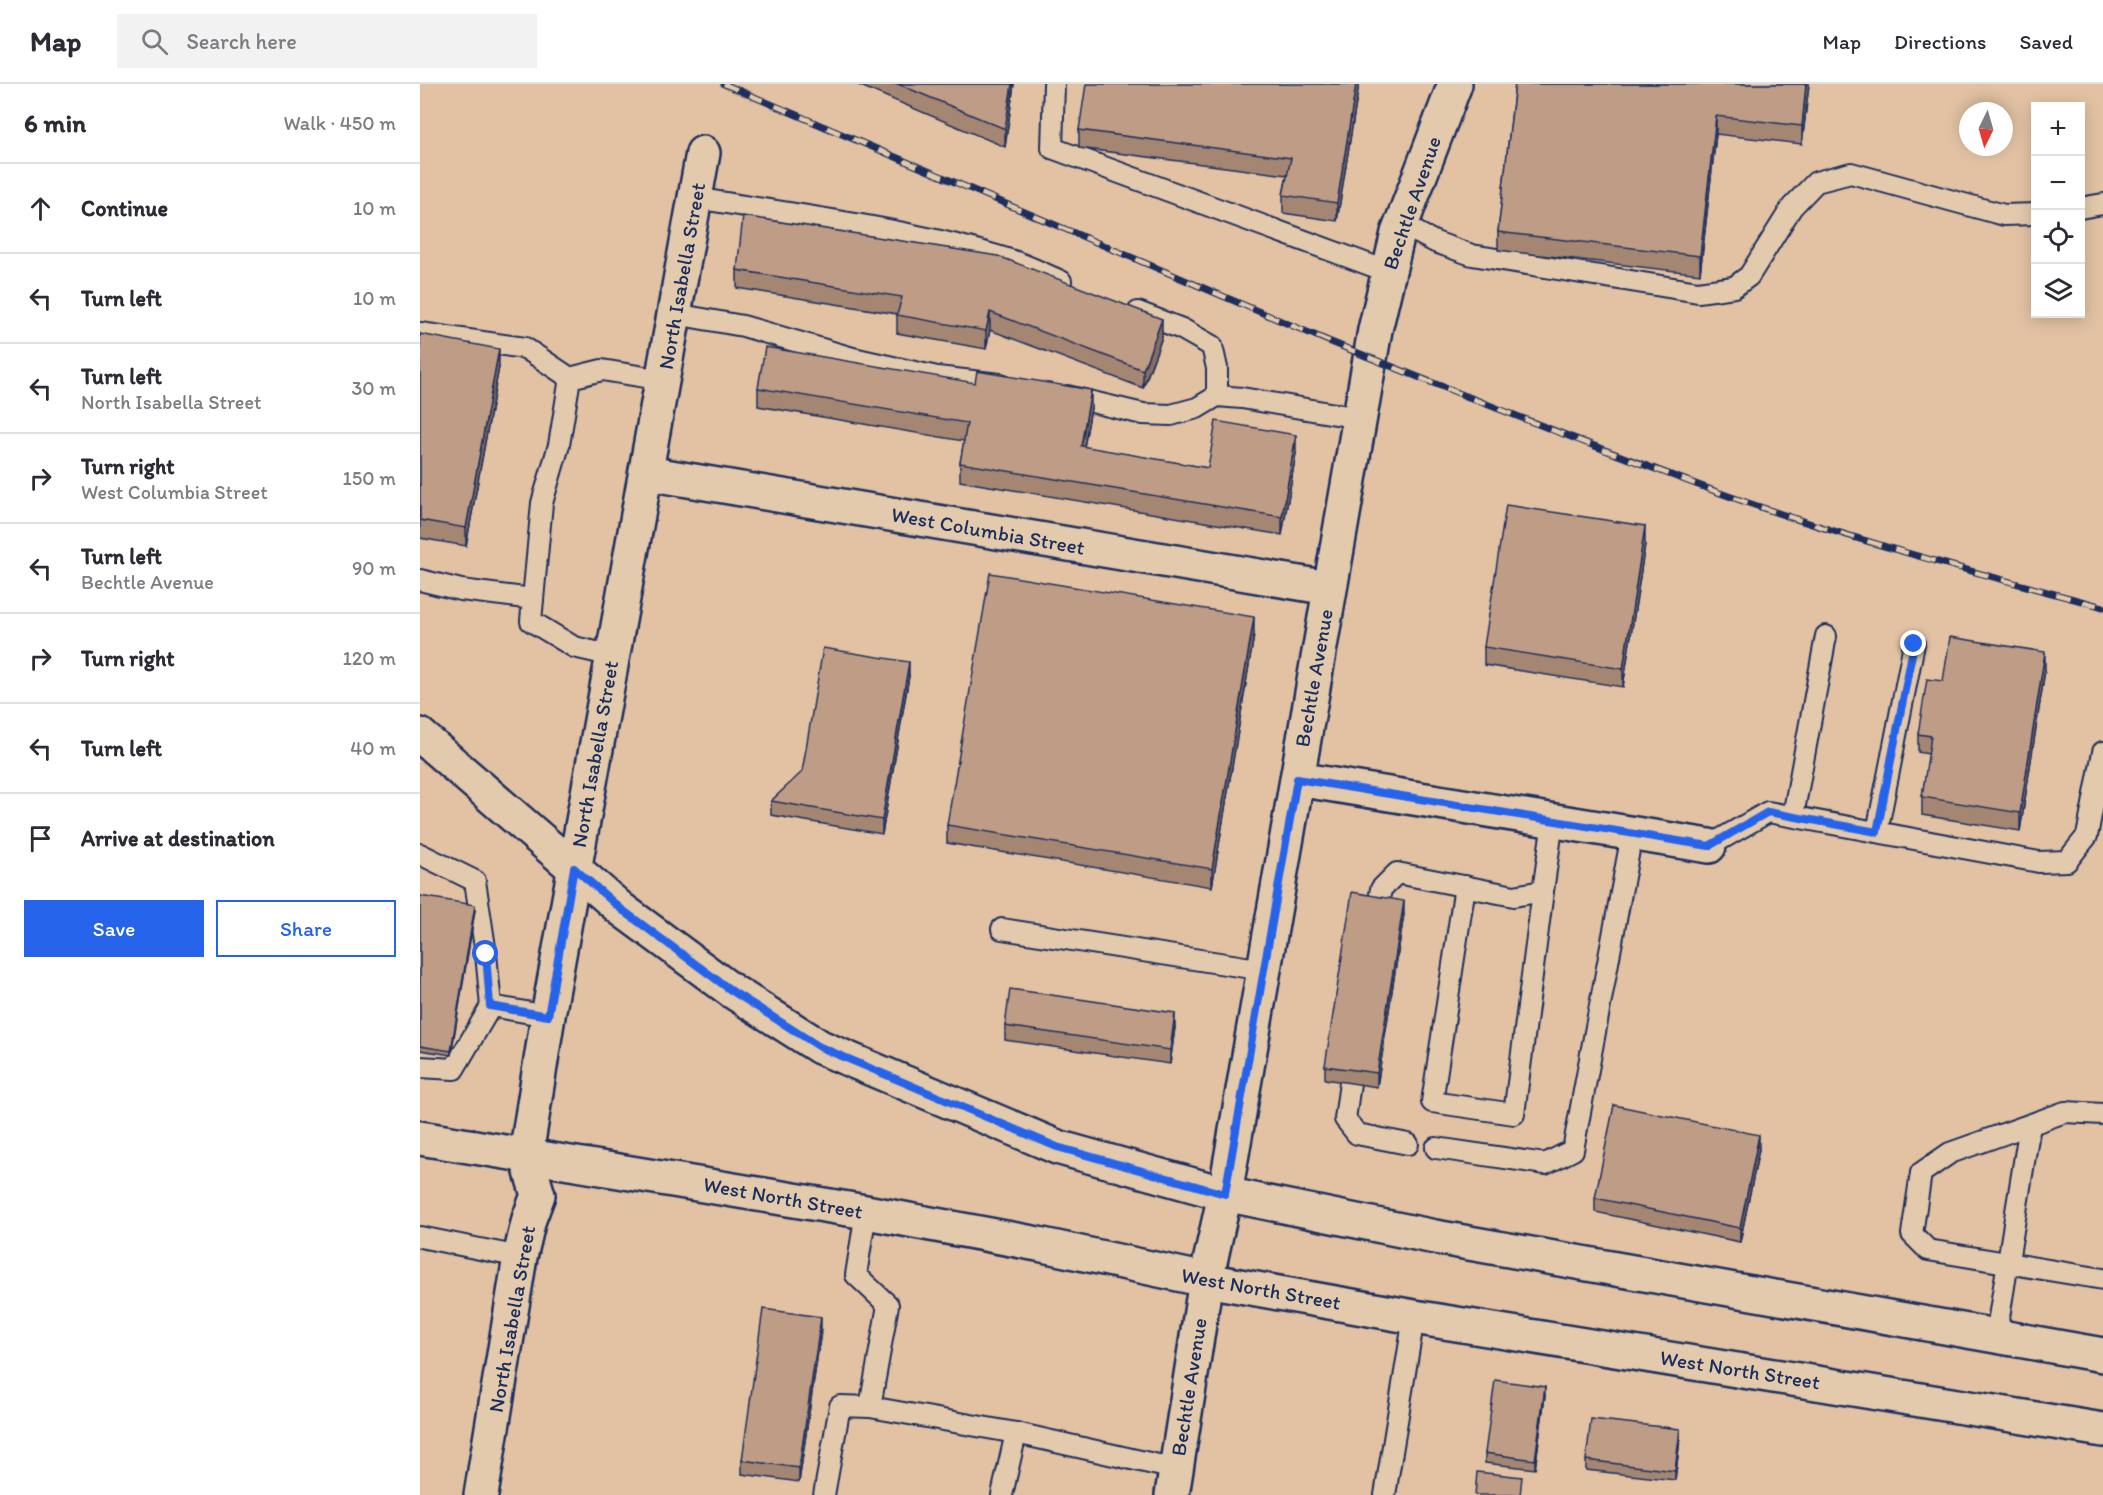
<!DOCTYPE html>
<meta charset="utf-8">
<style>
body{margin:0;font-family:Itim,sans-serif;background:#f2f2f3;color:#2b2b33}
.controls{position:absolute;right:18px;top:18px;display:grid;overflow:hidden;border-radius:0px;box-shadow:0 3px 15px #0003}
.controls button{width:54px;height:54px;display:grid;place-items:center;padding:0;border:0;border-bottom:2px solid #e1e1e2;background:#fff;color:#2b2b33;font:30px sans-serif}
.compass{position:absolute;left:1539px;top:18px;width:54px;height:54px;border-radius:50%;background:#fff;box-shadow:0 3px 15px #0003;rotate:185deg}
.stop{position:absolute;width:18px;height:18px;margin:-14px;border:4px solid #2563eb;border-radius:50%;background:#fff}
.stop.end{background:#2563eb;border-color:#fff;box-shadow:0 2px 6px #0008}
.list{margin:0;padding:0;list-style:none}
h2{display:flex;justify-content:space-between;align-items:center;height:78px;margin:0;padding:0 24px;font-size:26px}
h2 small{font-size:20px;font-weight:400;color:#7c7c81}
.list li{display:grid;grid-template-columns:39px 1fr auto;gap:18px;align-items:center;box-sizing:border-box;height:90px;padding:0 24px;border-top:2px solid #e1e1e2}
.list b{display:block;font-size:22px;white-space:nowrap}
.list p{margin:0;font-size:20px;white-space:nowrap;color:#7c7c81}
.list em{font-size:20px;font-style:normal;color:#7c7c81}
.actions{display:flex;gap:12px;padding:18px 24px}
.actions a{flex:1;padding:14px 0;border:2px solid #2563eb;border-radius:0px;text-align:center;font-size:21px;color:#2563eb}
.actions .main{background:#2563eb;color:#fff}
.icon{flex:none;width:33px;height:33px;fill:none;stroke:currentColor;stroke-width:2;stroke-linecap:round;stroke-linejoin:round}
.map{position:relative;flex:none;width:1683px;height:1411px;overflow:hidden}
header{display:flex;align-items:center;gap:36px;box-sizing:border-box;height:84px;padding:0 30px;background:#fff;border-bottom:2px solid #e1e1e2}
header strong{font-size:28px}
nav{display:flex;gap:33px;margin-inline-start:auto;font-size:21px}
.search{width:420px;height:54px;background:#f2f2f3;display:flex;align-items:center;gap:15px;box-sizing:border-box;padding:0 21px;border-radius:0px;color:#7c7c81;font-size:22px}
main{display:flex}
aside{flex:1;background:#fff}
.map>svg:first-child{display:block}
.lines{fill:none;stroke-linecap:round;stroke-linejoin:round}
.lane-casing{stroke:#1b2f5e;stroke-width:24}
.street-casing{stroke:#1b2f5e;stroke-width:38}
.secondary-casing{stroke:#1b2f5e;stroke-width:38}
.primary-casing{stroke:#1b2f5e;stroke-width:38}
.lane{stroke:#e4caac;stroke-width:20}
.street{stroke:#e4caac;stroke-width:33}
.secondary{stroke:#e4caac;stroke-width:33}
.primary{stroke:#e4caac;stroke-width:33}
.rail-casing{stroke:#1b2f5e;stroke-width:7}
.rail{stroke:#e4caac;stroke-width:4.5;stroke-dasharray:14;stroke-linecap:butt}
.wall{fill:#a48673;stroke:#1b2f5e;stroke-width:1.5}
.shaded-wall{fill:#866d5e;stroke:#1b2f5e;stroke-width:1.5}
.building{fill:#bf9c86;stroke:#1b2f5e;stroke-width:1.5}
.route{stroke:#2563eb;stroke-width:8}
.labels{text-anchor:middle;stroke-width:4.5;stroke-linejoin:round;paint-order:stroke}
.street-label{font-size:21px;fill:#1b2f5e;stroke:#e4caac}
</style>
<header>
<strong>Map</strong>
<div class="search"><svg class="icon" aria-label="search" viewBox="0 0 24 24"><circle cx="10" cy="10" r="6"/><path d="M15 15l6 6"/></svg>Search here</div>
<nav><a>Map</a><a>Directions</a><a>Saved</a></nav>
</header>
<main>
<aside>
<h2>6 min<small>Walk · 450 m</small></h2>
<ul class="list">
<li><svg class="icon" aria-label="ahead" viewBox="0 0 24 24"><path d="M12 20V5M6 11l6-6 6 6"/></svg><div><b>Continue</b></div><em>10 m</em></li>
<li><svg class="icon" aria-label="left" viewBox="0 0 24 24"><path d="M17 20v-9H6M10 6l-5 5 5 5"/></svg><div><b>Turn left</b></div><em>10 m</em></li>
<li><svg class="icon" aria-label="left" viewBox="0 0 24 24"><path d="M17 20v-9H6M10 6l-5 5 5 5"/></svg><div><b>Turn left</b><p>North Isabella Street</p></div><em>30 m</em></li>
<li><svg class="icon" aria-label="right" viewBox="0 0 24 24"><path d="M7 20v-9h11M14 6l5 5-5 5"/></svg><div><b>Turn right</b><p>West Columbia Street</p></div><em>150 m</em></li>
<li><svg class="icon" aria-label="left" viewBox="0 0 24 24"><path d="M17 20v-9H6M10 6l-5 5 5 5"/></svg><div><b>Turn left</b><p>Bechtle Avenue</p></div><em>90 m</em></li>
<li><svg class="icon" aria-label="right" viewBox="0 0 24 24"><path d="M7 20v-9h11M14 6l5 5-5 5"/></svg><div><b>Turn right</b></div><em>120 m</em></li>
<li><svg class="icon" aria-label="left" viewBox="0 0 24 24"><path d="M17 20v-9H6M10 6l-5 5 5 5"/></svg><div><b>Turn left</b></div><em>40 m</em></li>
<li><svg class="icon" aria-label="arrive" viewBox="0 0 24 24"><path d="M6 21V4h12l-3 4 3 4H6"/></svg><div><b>Arrive at destination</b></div></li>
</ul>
<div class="actions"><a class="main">Save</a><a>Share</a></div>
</aside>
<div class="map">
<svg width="1683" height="1411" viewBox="0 0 1683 1411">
<rect width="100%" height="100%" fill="#e2c2a3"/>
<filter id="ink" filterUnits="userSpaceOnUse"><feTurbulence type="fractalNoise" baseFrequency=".0167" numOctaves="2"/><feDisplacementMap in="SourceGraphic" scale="12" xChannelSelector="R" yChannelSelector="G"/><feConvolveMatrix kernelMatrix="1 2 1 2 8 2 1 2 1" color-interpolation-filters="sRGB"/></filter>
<g filter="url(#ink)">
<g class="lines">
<defs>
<g id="lane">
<polyline points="634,0 632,64 969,188"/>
<path d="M276,114C380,132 489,144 590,176C607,181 624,190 641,197"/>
<polyline points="1660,124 1683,120"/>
<polyline points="981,140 1015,158 1052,171 1278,208 1314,203 1329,192 1372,123 1396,98 1431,89 1584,131 1616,130"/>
<polyline points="718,228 762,245 792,262 797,284 797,312"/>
<polyline points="255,230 323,242 433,274 517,293 580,300"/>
<polyline points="0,249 105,264 150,294"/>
<polyline points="647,312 723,330 751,331 777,324 797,312 822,314 939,334"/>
<polyline points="0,496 41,506 113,515"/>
<polyline points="193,572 154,563 111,537 122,419 139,361 150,294 182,286 243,296"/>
<polyline points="1373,732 1406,552"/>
<polyline points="1457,748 1494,560"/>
<polyline points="1289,762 1348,728 1619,778 1647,777 1667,752 1683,668"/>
<polyline points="0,770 55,797 66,870 71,922 128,932"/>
<polyline points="1045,802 1012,1018 1094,1030 1123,807"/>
<polyline points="957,826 961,805 977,789 1094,812 1123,807 1133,737"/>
<polyline points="582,845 844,886"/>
<polyline points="0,983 34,985 71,922"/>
<polyline points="930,999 925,1035 937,1050 988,1060"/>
<polyline points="1683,1030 1645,1028 1530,1069 1501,1089 1492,1150 1508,1166 1683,1195"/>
<polyline points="1016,1064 1125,1080 1153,1066 1212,750"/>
<polyline points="0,1153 100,1173"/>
<polyline points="1576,1252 1610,1041"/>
<polyline points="450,1323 596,1349"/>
<polyline points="404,1411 420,1322 450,1323 468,1221 436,1191 446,1128"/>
<polyline points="582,1411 596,1349 756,1385"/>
<polyline points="965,1411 994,1233"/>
</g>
<g id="street">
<polyline points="227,389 909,504"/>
<polyline points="877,695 1289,762"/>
<polyline points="61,1411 100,1173 109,1135 118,1111 106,1071 128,932 283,69"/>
</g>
<polyline id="secondary" points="752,1411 786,1196 805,1110 955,246 978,149 1035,0"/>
<g id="primary">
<polyline points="0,651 201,825 312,907 400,963 637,1063 805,1110 1015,1153 1683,1271"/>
<polyline points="0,1054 446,1128 618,1160 786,1196 994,1233 1683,1346"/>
</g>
</defs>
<!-- lane casing -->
<use href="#lane" class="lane-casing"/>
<!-- street casing -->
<use href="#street" class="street-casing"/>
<!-- secondary casing -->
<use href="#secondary" class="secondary-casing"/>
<!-- primary casing -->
<use href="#primary" class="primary-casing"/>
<!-- lane -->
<use href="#lane" class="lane"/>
<!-- street -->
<use href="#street" class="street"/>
<!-- secondary -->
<use href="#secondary" class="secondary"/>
<!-- primary -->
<use href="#primary" class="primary"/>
<defs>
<path id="rail" d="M304,0L906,256C1037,309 1168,361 1300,409C1425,454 1554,488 1683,523"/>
</defs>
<!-- rail casing -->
<use href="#rail" class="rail-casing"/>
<!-- rail -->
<use href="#rail" class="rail"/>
</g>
<!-- wall -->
<g class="wall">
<polygon points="436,0 594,0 585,63"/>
<polygon points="939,0 917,137 863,129 863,111 867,91 659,64 659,46"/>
<polygon points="1095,0 1389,0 1382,60 1296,50 1280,190 1078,166 1078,148"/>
<polygon points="317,186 742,253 723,304 570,246 566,265 477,249 477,230 317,204"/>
<polygon points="0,250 79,283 46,462 0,454"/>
<polygon points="338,304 671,324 664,363 788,384 876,369 862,451 540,397 540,379 544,357 338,322"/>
<polygon points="1225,460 1203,603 1064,581 1064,563"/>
<polygon points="834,551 792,803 527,759 527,741"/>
<polygon points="1625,586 1600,747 1502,731 1502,713 1509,670 1498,668 1498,650 1523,597"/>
<polygon points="489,592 462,750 351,731 351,717"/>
<polygon points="0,812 55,826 31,971 0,966"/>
<polygon points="984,830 957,1003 905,995 905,982"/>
<polygon points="585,942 755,943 750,980 585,956"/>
<polygon points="1339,1065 1320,1158 1175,1128 1175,1114"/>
<polygon points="401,1247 379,1398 322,1390 322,1376"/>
<polygon points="1125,1312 1115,1385 1065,1379 1065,1369"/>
<polygon points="1260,1355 1255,1396 1166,1386 1166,1376"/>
</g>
<!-- shaded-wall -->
<g class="shaded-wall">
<polygon points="592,0 594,0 585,63 585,45"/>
<polygon points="936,0 939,0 917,137 917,119"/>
<polygon points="1386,0 1389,0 1382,60 1382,42"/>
<polygon points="1296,32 1296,50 1280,190 1280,172"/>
<polygon points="570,228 570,246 566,265 566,247"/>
<polygon points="742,235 742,253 723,304 723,286"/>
<polygon points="79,265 79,283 46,462 46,444"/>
<polygon points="671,306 671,324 661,380 661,362"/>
<polygon points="876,351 876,369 862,451 862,433"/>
<polygon points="1225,442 1225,460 1203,603 1203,585"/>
<polygon points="834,533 834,551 792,803 792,785"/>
<polygon points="1625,568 1625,586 1600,747 1600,729"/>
<polygon points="489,578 489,592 462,750 462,736"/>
<polygon points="984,817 984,830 957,1003 957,989"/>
<polygon points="55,821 55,826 31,971 31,967"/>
<polygon points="755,929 755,943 750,980 750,966"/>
<polygon points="1339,1051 1339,1065 1320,1158 1320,1144"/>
<polygon points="401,1233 401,1247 379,1398 379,1384"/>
<polygon points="1125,1303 1125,1312 1115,1385 1115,1376"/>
<polygon points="1260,1345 1260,1355 1255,1396 1255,1387"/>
</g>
<!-- building -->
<g class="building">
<polygon points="478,0 592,0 585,45"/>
<polygon points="666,0 936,0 917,119 863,111 871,74 659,46"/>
<polygon points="1095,0 1386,0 1382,42 1296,32 1280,172 1078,148"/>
<polygon points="323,132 578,172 742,235 723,286 570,228 566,247 477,231 482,213 317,186"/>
<polygon points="0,250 79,265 46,444 0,436"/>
<polygon points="345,263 555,299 557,287 671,306 661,362 788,384 796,337 876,351 862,433 540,379 547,339 338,304"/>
<polygon points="1086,421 1225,442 1203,585 1064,563"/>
<polygon points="570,489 834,533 792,785 527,741"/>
<polygon points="1530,553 1625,568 1600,729 1502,713 1511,652 1498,650 1507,595 1523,597"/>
<polygon points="403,564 489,578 462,736 351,717 382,688"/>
<polygon points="932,808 984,817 957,989 905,982"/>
<polygon points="0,812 55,821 31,967 0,962"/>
<polygon points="590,905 755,929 750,966 585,942"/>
<polygon points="1194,1021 1339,1051 1320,1144 1175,1114"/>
<polygon points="343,1225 401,1233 379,1384 322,1376"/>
<polygon points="1075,1296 1125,1303 1115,1376 1065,1369"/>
<polygon points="1171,1335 1260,1345 1255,1387 1166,1376"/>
<polygon points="1057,1388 1102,1393 1100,1411 1055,1411"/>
</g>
</g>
<g class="lines" filter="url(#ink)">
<!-- route -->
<polyline class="route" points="66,870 70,922 128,932 154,784 201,825 312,907 400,963 637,1063 805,1110 877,695 1289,762 1348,728 1457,748 1494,560"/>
</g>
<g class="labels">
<!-- street labels -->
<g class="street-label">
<text transform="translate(992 119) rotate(-71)" y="7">Bechtle Avenue</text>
<text transform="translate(262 192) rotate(-80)" y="7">North Isabella Street</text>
<text transform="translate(568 447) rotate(10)" y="7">West Columbia Street</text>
<text transform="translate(894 594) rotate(-80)" y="7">Bechtle Avenue</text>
<text transform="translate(175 670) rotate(-80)" y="7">North Isabella Street</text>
<text transform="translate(363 1114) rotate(10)" y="7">West North Street</text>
<text transform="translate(841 1205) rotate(10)" y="7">West North Street</text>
<text transform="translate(92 1235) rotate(-80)" y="7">North Isabella Street</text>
<text transform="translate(1320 1286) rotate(9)" y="7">West North Street</text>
<text transform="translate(769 1303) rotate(-81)" y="7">Bechtle Avenue</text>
</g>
</g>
</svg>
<div class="controls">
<button>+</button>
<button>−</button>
<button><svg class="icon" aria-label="locate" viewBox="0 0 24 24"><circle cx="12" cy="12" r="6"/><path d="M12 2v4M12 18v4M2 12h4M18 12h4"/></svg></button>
<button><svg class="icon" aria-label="layers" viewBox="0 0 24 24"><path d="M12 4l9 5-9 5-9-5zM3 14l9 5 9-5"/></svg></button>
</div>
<svg class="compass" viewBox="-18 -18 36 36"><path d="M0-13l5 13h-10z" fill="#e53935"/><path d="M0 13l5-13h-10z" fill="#7c7c81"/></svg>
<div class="stop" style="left:66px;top:870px"></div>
<div class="stop end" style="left:1494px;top:560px"></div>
</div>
</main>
